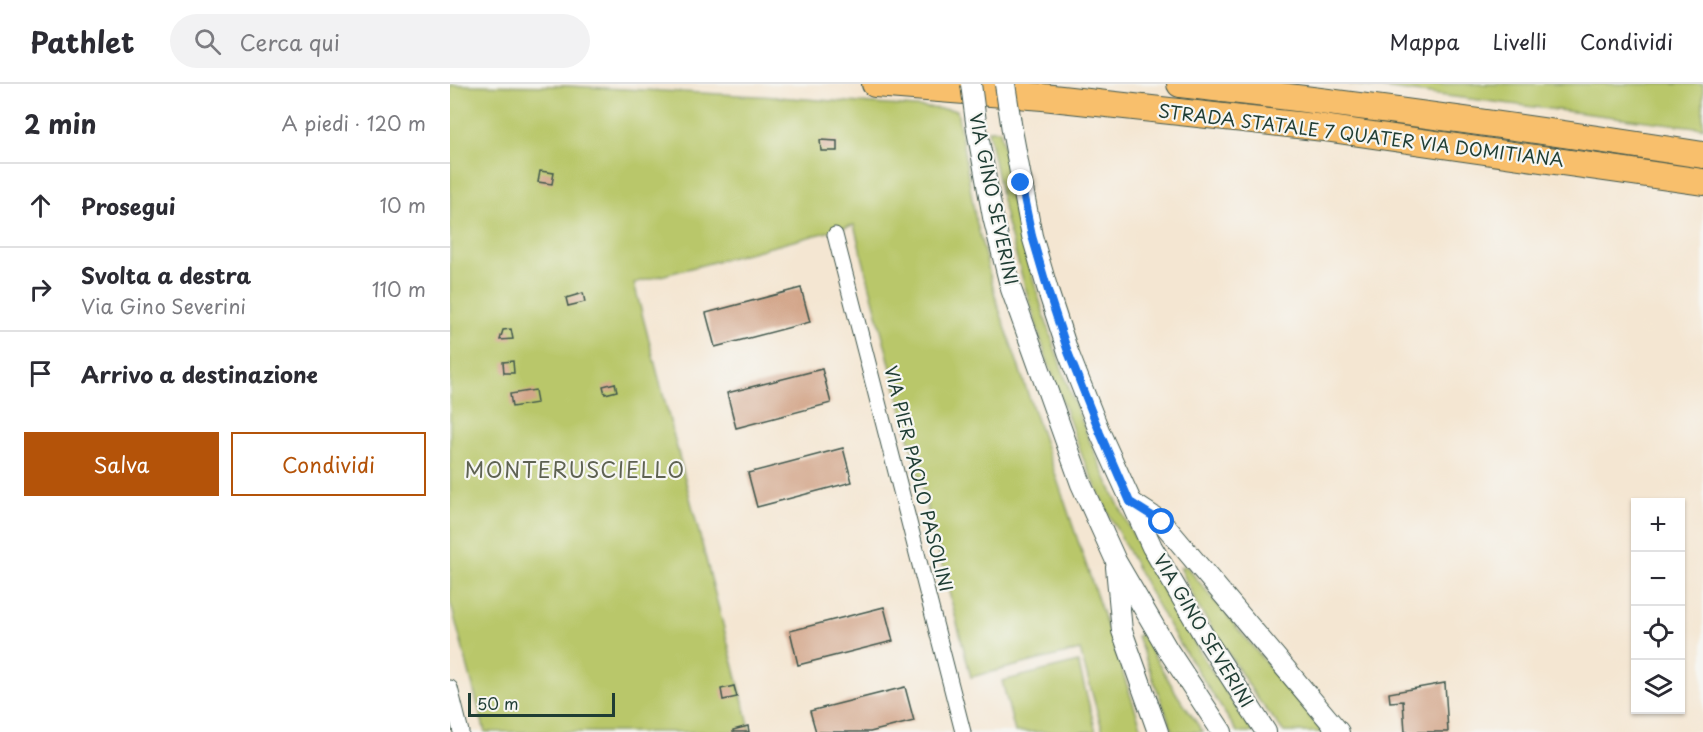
<!DOCTYPE html>
<html lang="it">
<meta charset="utf-8">
<style>
body{margin:0;font-family:"Playpen Sans",sans-serif;background:#f2f2f3;color:#2b2b33}
.controls{position:absolute;right:18px;bottom:18px;display:grid;overflow:hidden;border-radius:0px;box-shadow:0 2px 4px #0004}
.controls button{width:54px;height:54px;display:grid;place-items:center;padding:0;border:0;border-bottom:2px solid #e1e1e2;background:#fff;color:#2b2b33;font:30px sans-serif}
.scale{position:absolute;left:18px;bottom:15px;width:147px;box-sizing:border-box;padding-left:6px;border:3px solid #1f3d34;border-top:0;font-size:16px;line-height:21px;white-space:nowrap;color:#1f3d34;-webkit-text-stroke:4px #f6f6f2;paint-order:stroke}
.stop{position:absolute;width:18px;height:18px;margin:-14px;border:4px solid #1a73e8;border-radius:50%;background:#fff}
.stop.end{background:#1a73e8;border-color:#fff;box-shadow:0 2px 6px #0008}
.list{margin:0;padding:0;list-style:none}
h2{display:flex;justify-content:space-between;align-items:center;height:78px;margin:0;padding:0 24px;font-size:26px}
h2 small{font-size:20px;font-weight:400;color:#7c7c81}
.list li{display:grid;grid-template-columns:39px 1fr auto;gap:18px;align-items:center;box-sizing:border-box;height:84px;padding:0 24px;border-top:2px solid #e1e1e2}
.list b{display:block;font-size:22px;white-space:nowrap}
.list p{margin:0;font-size:20px;white-space:nowrap;color:#7c7c81}
.list em{font-size:20px;font-style:normal;color:#7c7c81}
.actions{display:flex;gap:12px;padding:18px 24px}
.actions a{flex:1;padding:14px 0;border:2px solid #b45309;border-radius:0px;text-align:center;font-size:21px;color:#b45309}
.actions .main{background:#b45309;color:#fff}
.icon{flex:none;width:33px;height:33px;fill:none;stroke:currentColor;stroke-width:2;stroke-linecap:round;stroke-linejoin:round}
.map{position:relative;flex:none;width:1253px;height:648px;overflow:hidden}
header{display:flex;align-items:center;gap:36px;box-sizing:border-box;height:84px;padding:0 30px;background:#fff;border-bottom:2px solid #e1e1e2}
header strong{font-size:28px}
nav{display:flex;gap:33px;margin-inline-start:auto;font-size:21px}
.search{width:420px;height:54px;background:#f2f2f3;display:flex;align-items:center;gap:15px;box-sizing:border-box;padding:0 21px;border-radius:33px;color:#7c7c81;font-size:22px}
main{display:flex}
aside{flex:1;background:#fff}
.map>svg:first-child{display:block}
.green{fill:#b9c76a;stroke:#6c824f;stroke-width:1.5}
.building{fill:#d3a68a}
.lines{fill:none;stroke-linecap:round;stroke-linejoin:round}
.minor-casing{stroke:#3f564c;stroke-width:17}
.tertiary-casing{stroke:#3f564c;stroke-width:22}
.trunk-casing{stroke:#3f564c;stroke-width:28}
.minor{stroke:#fff;stroke-width:15}
.tertiary{stroke:#fff;stroke-width:20}
.trunk{stroke:#f8bf6c;stroke-width:26}
.tertiary-bridge-casing{stroke:#3f564c;stroke-width:22;stroke-linecap:butt}
.tertiary-bridge{stroke:#fff;stroke-width:20}
.route{stroke:#1a73e8;stroke-width:8}
.labels{text-anchor:middle;stroke-width:4.5;stroke-linejoin:round;paint-order:stroke}
.street-label{font-size:18px;fill:#1f3d34;stroke:#f6f6f2}
.quarter-label{font-size:21px;letter-spacing:1.5px;fill:#5e6252;stroke:#f6f6f2}
</style>
<header>
<strong>Pathlet</strong>
<div class="search"><svg class="icon" aria-label="search" viewBox="0 0 24 24"><circle cx="10" cy="10" r="6"/><path d="M15 15l6 6"/></svg>Cerca qui</div>
<nav><a>Mappa</a><a>Livelli</a><a>Condividi</a></nav>
</header>
<main>
<aside>
<h2>2 min<small>A piedi · 120 m</small></h2>
<ul class="list">
<li><svg class="icon" aria-label="ahead" viewBox="0 0 24 24"><path d="M12 20V5M6 11l6-6 6 6"/></svg><div><b>Prosegui</b></div><em>10 m</em></li>
<li><svg class="icon" aria-label="right" viewBox="0 0 24 24"><path d="M7 20v-9h11M14 6l5 5-5 5"/></svg><div><b>Svolta a destra</b><p>Via Gino Severini</p></div><em>110 m</em></li>
<li><svg class="icon" aria-label="arrive" viewBox="0 0 24 24"><path d="M6 21V4h12l-3 4 3 4H6"/></svg><div><b>Arrivo a destinazione</b></div></li>
</ul>
<div class="actions"><a class="main">Salva</a><a>Condividi</a></div>
</aside>
<div class="map">
<svg width="1253" height="648" viewBox="0 0 1253 648">
<rect width="100%" height="100%" fill="#f6f6f2"/>
<filter id="ink" filterUnits="userSpaceOnUse"><feTurbulence type="fractalNoise" baseFrequency=".0167" numOctaves="2"/><feDisplacementMap in="SourceGraphic" scale="12" xChannelSelector="R" yChannelSelector="G"/><feConvolveMatrix kernelMatrix="1 2 1 2 8 2 1 2 1" color-interpolation-filters="sRGB"/></filter>
<filter id="wash" filterUnits="userSpaceOnUse"><feTurbulence type="fractalNoise" baseFrequency=".008" numOctaves="4" result="noise"/><feDisplacementMap in="SourceGraphic" scale="24" xChannelSelector="R" yChannelSelector="G"/><feGaussianBlur stdDeviation="1.35" result="paint"/><feColorMatrix in="noise" values="0 0 0 0 0 0 0 0 0 0 0 0 0 0 0 0 0 1.4 0 .05"/><feComposite in="paint" operator="in"/></filter>
<g filter="url(#wash)">
<rect width="100%" height="100%" fill="#f4e6d2"/>
<!-- green -->
<g class="green">
<polygon points="899,0 1253,0 1253,44"/>
<polygon points="0,1 117,2 327,13 507,26 525,132 547,219 693,648 653,648 630,566 521,593 404,141 184,199 301,648 35,648 0,517"/>
<path d="M538,46H550C560,98 570,150 585,201C623,333 681,461 755,576C771,601 786,625 803,648H787L725,552L698,505L656,425L633,374L596,273L575,203L556,136Z"/>
<polygon points="736,482 873,648 834,648 807,614 747,521 730,483"/>
<polygon points="691,550 728,612 753,648 723,648 687,552"/>
<polygon points="628,578 646,648 565,648 552,597"/>
</g>
<g id="blocks">
<!-- building -->
<g class="building">
<polygon points="370,56 387,57 387,67 371,67"/>
<polygon points="90,87 104,89 102,100 88,98"/>
<polygon points="351,204 360,238 265,263 256,229"/>
<polygon points="133,209 135,218 118,222 116,214"/>
<polygon points="61,245 63,255 50,256 53,246"/>
<polygon points="63,277 64,289 54,289 53,278"/>
<polygon points="372,285 381,319 286,344 277,309"/>
<polygon points="165,299 167,307 155,310 153,302"/>
<polygon points="85,306 87,319 62,323 60,310"/>
<polygon points="393,364 402,398 307,423 298,389"/>
<polygon points="434,523 443,557 348,581 340,547"/>
<polygon points="995,599 998,648 955,648 953,617 940,618 939,609"/>
<polygon points="284,602 287,613 273,616 271,605"/>
<polygon points="455,603 464,637 420,648 366,648 360,627"/>
<polygon points="298,642 299,648 283,648 283,646"/>
</g>
</g>
</g>
<g filter="url(#ink)">
<use href="#blocks" fill-opacity="0" stroke="#3f564c" stroke-width="1.5"/>
<g class="lines">
<defs>
<g id="minor">
<polyline points="385,151 513,648"/>
<polyline points="0,604 11,648"/>
</g>
<g id="tertiary">
<polyline points="527,46 543,133 561,205 631,400 666,477 718,566 772,648"/>
<polyline points="562,46 582,152 599,210 618,268 650,349 702,463 754,552 816,648"/>
<polyline points="681,418 712,438 889,648"/>
<polyline points="666,483 672,547 708,648"/>
</g>
<g id="trunk">
<polyline points="425,0 593,13 874,44 1253,98"/>
<path d="M730,0C905,20 1079,44 1253,71"/>
</g>
</defs>
<!-- minor casing -->
<use href="#minor" class="minor-casing"/>
<!-- tertiary casing -->
<use href="#tertiary" class="tertiary-casing"/>
<!-- trunk casing -->
<use href="#trunk" class="trunk-casing"/>
<!-- minor -->
<use href="#minor" class="minor"/>
<!-- tertiary -->
<use href="#tertiary" class="tertiary"/>
<!-- trunk -->
<use href="#trunk" class="trunk"/>
<defs>
<g id="tertiary-bridge">
<polyline points="521,0 527,46"/>
<polyline points="555,0 562,46"/>
</g>
</defs>
<!-- tertiary-bridge casing -->
<use href="#tertiary-bridge" class="tertiary-bridge-casing"/>
<!-- tertiary-bridge -->
<use href="#tertiary-bridge" class="tertiary-bridge"/>
</g>
</g>
<g class="lines" filter="url(#ink)">
<!-- route -->
<polyline class="route" points="571,99 582,152 599,210 618,268 650,349 680,418 712,438"/>
</g>
<g class="labels">
<!-- street labels -->
<g class="street-label">
<text transform="translate(911 52) rotate(7)" y="6">STRADA STATALE 7 QUATER VIA DOMITIANA</text>
<text transform="translate(543 115) rotate(78)" y="6">VIA GINO SEVERINI</text>
<text transform="translate(468 395) rotate(76)" y="6">VIA PIER PAOLO PASOLINI</text>
<text transform="translate(753 547) rotate(59)" y="6">VIA GINO SEVERINI</text>
</g>
<!-- quarter labels -->
<g class="quarter-label">
<text x="125" y="394">MONTERUSCIELLO</text>
</g>
</g>
</svg>
<div class="controls">
<button>+</button>
<button>−</button>
<button><svg class="icon" aria-label="locate" viewBox="0 0 24 24"><circle cx="12" cy="12" r="6"/><path d="M12 2v4M12 18v4M2 12h4M18 12h4"/></svg></button>
<button><svg class="icon" aria-label="layers" viewBox="0 0 24 24"><path d="M12 4l9 5-9 5-9-5zM3 14l9 5 9-5"/></svg></button>
</div>
<div class="scale">50 m</div>
<div class="stop" style="left:712px;top:438px"></div>
<div class="stop end" style="left:571px;top:99px"></div>
</div>
</main>
